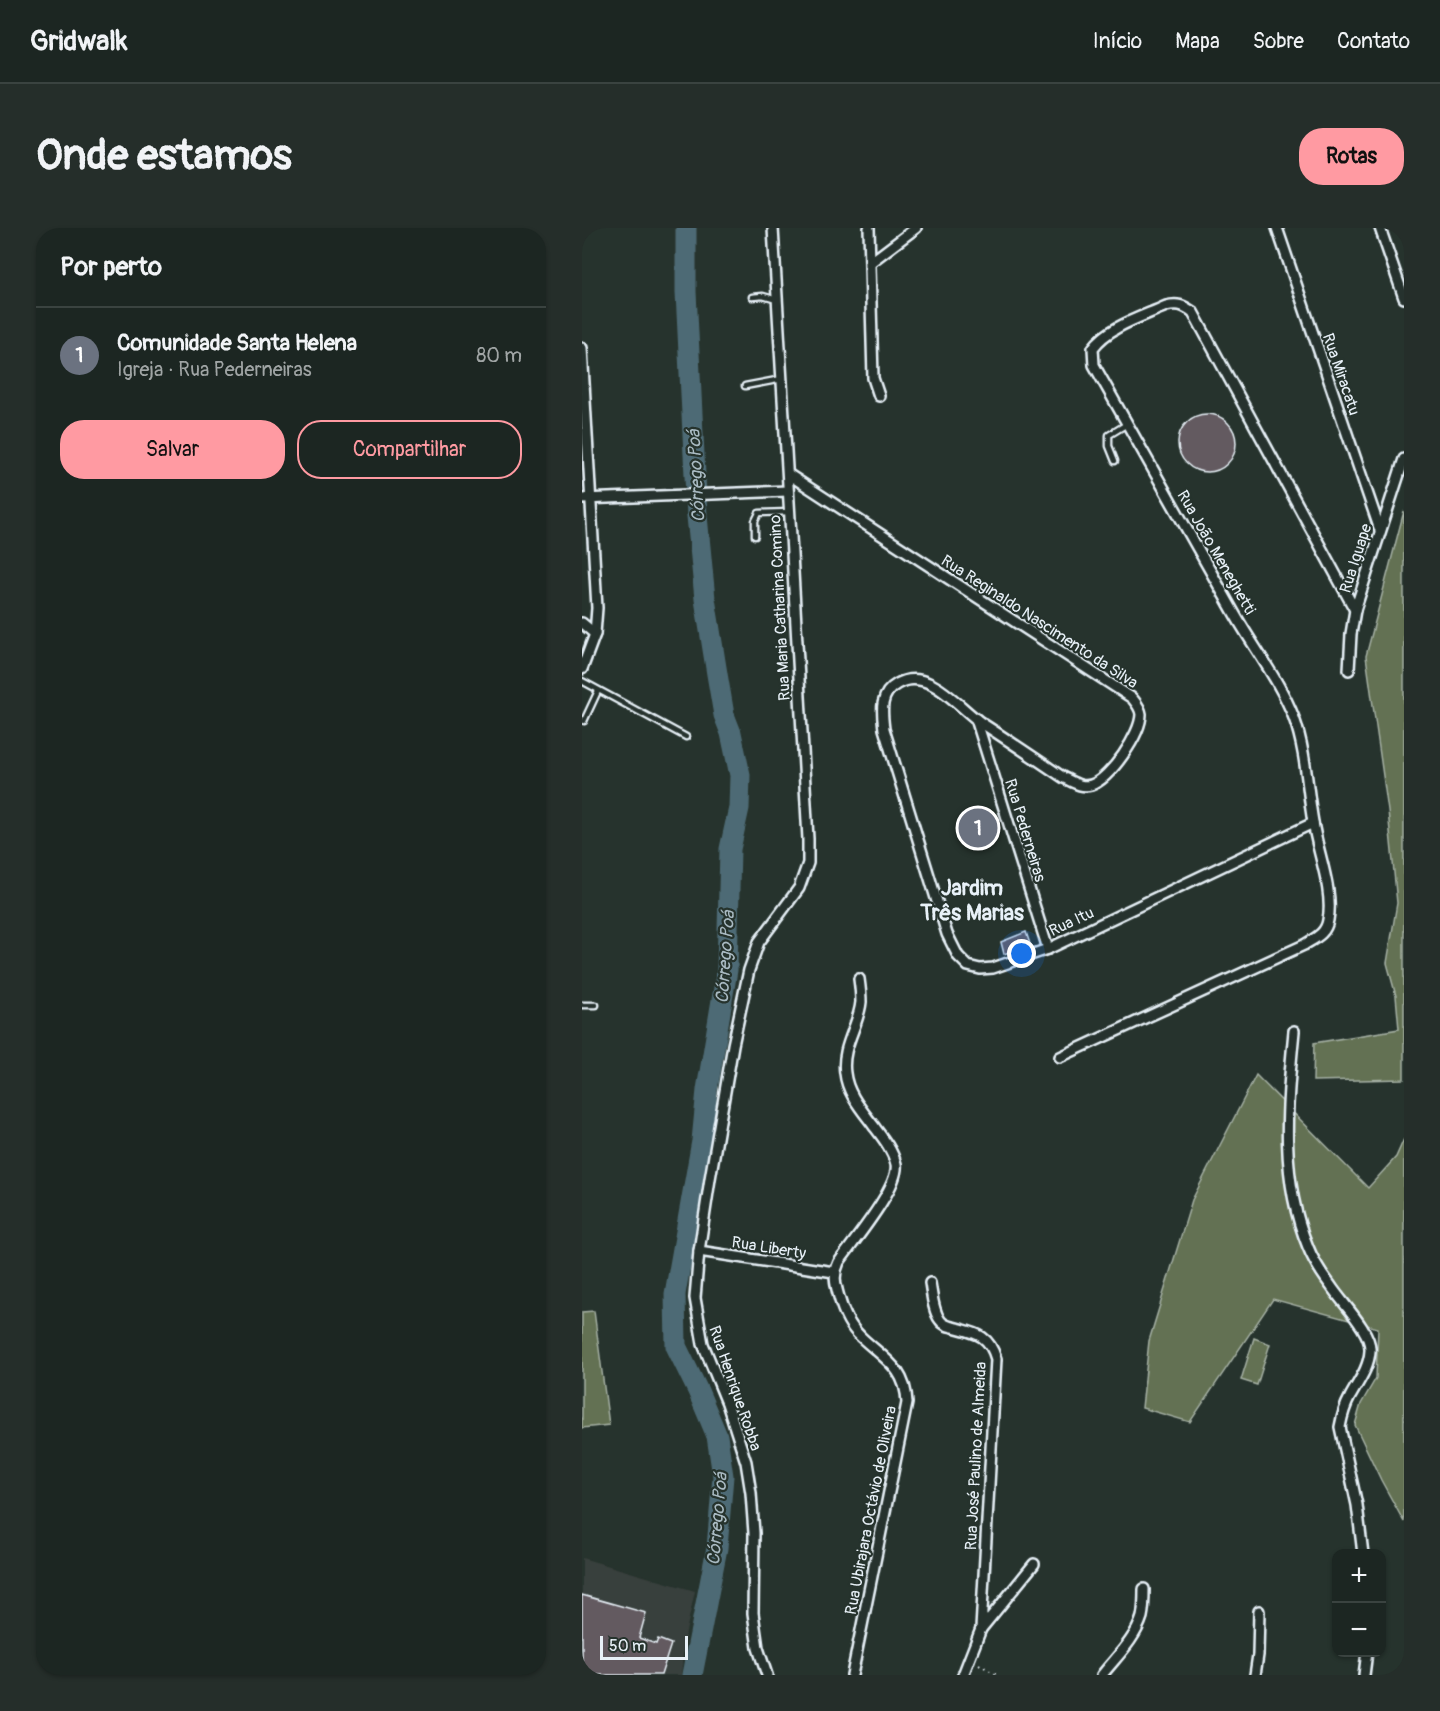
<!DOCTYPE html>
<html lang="pt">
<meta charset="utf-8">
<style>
body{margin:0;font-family:Pangolin,sans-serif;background:#252e2a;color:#f1f3f6}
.controls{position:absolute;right:18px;bottom:18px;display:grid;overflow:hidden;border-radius:12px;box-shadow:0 2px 4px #0004}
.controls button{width:54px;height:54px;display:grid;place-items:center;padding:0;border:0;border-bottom:2px solid #3a4340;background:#1c2622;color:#f1f3f6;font:30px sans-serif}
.scale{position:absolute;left:18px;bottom:15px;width:88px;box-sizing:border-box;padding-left:6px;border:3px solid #e8f1f8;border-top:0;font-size:16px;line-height:21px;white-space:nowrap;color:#e8f1f8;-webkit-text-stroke:4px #26332d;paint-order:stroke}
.you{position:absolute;left:440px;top:726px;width:21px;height:21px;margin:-15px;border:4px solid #fff;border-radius:50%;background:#1a73e8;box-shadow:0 0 0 9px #1a73e833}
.badge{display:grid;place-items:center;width:39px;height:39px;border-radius:50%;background:#ff9aa2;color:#fff;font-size:20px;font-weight:700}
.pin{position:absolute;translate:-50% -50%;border:3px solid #fff;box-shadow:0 2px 6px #0006}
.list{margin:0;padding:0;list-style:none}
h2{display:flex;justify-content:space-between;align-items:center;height:78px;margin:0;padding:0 24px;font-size:26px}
h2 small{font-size:20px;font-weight:400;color:#a0a5a5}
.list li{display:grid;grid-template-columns:39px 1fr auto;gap:18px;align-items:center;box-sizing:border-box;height:96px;padding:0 24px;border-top:2px solid #3a4340}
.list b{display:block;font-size:22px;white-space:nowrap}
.list p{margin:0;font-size:20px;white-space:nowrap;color:#a0a5a5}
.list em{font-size:20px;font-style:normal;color:#a0a5a5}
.actions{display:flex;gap:12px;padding:18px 24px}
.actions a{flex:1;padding:14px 0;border:2px solid #ff9aa2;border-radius:24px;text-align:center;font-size:21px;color:#ff9aa2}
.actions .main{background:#ff9aa2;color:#111}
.map{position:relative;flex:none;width:822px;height:1447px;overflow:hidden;border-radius:24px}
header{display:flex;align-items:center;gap:36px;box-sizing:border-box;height:84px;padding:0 30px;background:#1c2622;border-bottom:2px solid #3a4340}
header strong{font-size:28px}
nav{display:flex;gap:33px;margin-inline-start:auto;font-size:21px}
.intro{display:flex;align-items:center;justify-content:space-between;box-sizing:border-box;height:144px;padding:0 36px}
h1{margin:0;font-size:42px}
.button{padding:15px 27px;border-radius:24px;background:#ff9aa2;color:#111;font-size:21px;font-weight:700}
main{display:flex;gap:36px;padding:0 36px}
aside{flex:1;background:#1c2622;border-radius:24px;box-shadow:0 2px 4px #0004}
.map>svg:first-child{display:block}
.built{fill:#383f3c}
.green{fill:#637152;stroke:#a6b1a5;stroke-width:1.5}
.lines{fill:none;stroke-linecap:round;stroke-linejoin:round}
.river{stroke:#4e6b74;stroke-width:21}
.building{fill:#635a60;stroke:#e8f1f8;stroke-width:1.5}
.lane-casing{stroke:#e8f1f8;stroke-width:9}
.street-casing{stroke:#e8f1f8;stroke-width:14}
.path{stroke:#e8f1f8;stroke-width:2;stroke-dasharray:1.5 4.5;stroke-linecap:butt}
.lane{stroke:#26332d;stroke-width:4.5}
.street{stroke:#26332d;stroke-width:9}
.labels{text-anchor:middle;stroke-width:4.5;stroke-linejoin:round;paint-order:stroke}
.street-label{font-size:16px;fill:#e8f1f8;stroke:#26332d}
.water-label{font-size:18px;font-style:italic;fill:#aabbc3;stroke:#26332d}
.district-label{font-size:22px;font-weight:bold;fill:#e8f1f8;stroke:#26332d}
</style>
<header>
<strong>Gridwalk</strong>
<nav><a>Início</a><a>Mapa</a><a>Sobre</a><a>Contato</a></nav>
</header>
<div class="intro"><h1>Onde estamos</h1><a class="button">Rotas</a></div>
<main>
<aside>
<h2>Por perto<small></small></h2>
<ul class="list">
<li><span class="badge" style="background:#6b7280">1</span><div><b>Comunidade Santa Helena</b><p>Igreja · Rua Pederneiras</p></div><em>80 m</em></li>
</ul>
<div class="actions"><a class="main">Salvar</a><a>Compartilhar</a></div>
</aside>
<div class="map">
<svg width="822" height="1447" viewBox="0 0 822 1447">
<rect width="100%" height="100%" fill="#26332d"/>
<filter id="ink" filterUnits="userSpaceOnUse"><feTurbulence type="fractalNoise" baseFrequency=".0167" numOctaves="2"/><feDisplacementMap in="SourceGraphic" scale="12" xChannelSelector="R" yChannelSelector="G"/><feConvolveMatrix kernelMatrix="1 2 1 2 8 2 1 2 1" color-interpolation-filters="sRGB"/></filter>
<g filter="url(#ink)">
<!-- built -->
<polygon class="built" points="0,1330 113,1363 103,1408 99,1447 0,1447"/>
<!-- green -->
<g class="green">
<polygon points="822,283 822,851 731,853 732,815 817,801 814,768 805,735 815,675 806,583 784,428"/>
<polygon points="674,847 786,960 814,929 822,911 822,1294 799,1252 773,1197 779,1176 794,1150 796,1100 691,1071 608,1194 560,1180 567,1113 610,972"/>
<polygon points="12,1083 27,1197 0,1200 0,1084"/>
<polygon points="672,1110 688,1116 675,1157 659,1152"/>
</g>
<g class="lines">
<!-- river -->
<polyline class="river" points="104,0 104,64 115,288 123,371 135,446 142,487 149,505 158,547 157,580 148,621 145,742 125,862 120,913 93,1066 94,1118 116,1163 135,1208 141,1248 135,1320 110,1447"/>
</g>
<!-- building -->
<g class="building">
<circle cx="625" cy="215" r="29"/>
<polygon points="444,704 448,716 422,726 419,714"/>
<polygon points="0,1367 64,1385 57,1410 74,1416 76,1411 89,1416 79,1447 0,1447"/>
</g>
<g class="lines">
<defs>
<g id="lane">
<polyline points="170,69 181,68 195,72"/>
<polyline points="163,158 200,151"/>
<polyline points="533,233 527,218 527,207 545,196"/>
<polyline points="173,308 173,293 177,285 207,284"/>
<polyline points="0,453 104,509"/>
<polyline points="2,493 16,463"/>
<polyline points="0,777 14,777"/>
</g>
<g id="street">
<polyline points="287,0 291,150 297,168"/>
<polyline points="695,0 798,302"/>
<polyline points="798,0 822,70"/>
<polyline points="289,34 334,0"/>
<polyline points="0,120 15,380 13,406 0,441"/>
<path d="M206,246L550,470C554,475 558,479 559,486C559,506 528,551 509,557C499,560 491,554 482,550C454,531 426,512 398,494C375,478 346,438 315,456C297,466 300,484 302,501L365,706L376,728L386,738L398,741L411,740L466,721L731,595"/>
<polyline points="0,271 206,263"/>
<polyline points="0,395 13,406"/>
<polyline points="767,442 769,406 773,382 822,231"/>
<polyline points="394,491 466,721"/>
<path d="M712,803C705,876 697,949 726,1019C731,1032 740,1046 749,1058C760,1075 790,1104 788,1123C787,1140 776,1154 768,1169C763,1178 760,1188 758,1199L775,1277L781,1326"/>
<path d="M478,829L722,717C733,710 744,706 746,692C752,663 735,623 731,594C725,560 724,523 712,490C698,453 671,419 651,383C605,301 558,219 512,137L511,120C527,98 560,89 584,78C595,75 601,77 611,84L773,382"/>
<polyline points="117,1023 252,1044"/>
<path d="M348,1055C350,1066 351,1083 358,1092C361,1097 366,1098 371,1099C393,1105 407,1106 414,1131L399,1401"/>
<path d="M185,1447L176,1420L171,1385L172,1305L169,1265L164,1234L145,1175L121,1116L113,1070L117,1023L128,951L151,817L167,742L177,714L217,660L226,635V611C214,407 204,204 191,0"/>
<path d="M270,1447L325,1175C324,1140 302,1131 279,1109C268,1099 261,1084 257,1069C253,1055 251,1047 257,1034C271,1014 318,958 314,936C310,921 300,909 291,897C279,881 265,865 263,845C259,819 277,797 279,774C279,766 278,758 277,751"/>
<polyline points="381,1447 399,1401 452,1336"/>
<path d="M520,1447C534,1429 553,1412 560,1389C562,1380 562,1370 562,1361"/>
<polyline points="673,1447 676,1427 677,1383"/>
<polyline points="782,1447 785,1424"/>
</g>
</defs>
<!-- lane casing -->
<use href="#lane" class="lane-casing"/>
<!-- street casing -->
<use href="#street" class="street-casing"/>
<!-- path -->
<polyline class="path" points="397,1436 415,1447"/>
<!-- lane -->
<use href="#lane" class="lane"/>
<!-- street -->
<use href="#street" class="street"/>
</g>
</g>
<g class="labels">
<!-- street labels -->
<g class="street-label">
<text transform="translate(760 146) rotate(71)" y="6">Rua Miracatu</text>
<text transform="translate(635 324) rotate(60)" y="6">Rua João Meneghetti</text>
<text transform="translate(773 330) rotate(-72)" y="6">Rua Iguape</text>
<text transform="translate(197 380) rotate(-93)" y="6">Rua Maria Catharina Comino</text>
<text transform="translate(458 393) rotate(33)" y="6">Rua Reginaldo Nascimento da Silva</text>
<text transform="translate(444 602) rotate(73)" y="6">Rua Pederneiras</text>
<text transform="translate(489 693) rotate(-25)" y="6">Rua Itu</text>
<text transform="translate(187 1019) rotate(9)" y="6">Rua Liberty</text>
<text transform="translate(154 1160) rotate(71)" y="6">Rua Henrique Robba</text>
<text transform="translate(393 1228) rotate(-87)" y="6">Rua José Paulino de Almeida</text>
<text transform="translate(288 1282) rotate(-79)" y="6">Rua Ubirajara Octávio de Oliveira</text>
</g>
<!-- water labels -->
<g class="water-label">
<text transform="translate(114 248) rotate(-93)" y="6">Córrego Poá</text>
<text transform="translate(143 729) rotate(-86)" y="6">Córrego Poá</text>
<text transform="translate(135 1291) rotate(-85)" y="6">Córrego Poá</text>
</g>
<!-- district labels -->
<g class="district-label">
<text x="390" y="667">Jardim<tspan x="390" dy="25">Três Marias</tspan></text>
</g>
</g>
</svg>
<div class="controls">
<button>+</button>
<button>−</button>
</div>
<div class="scale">50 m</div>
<div class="you"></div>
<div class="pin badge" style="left:396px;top:600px;background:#6b7280">1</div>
</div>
</main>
